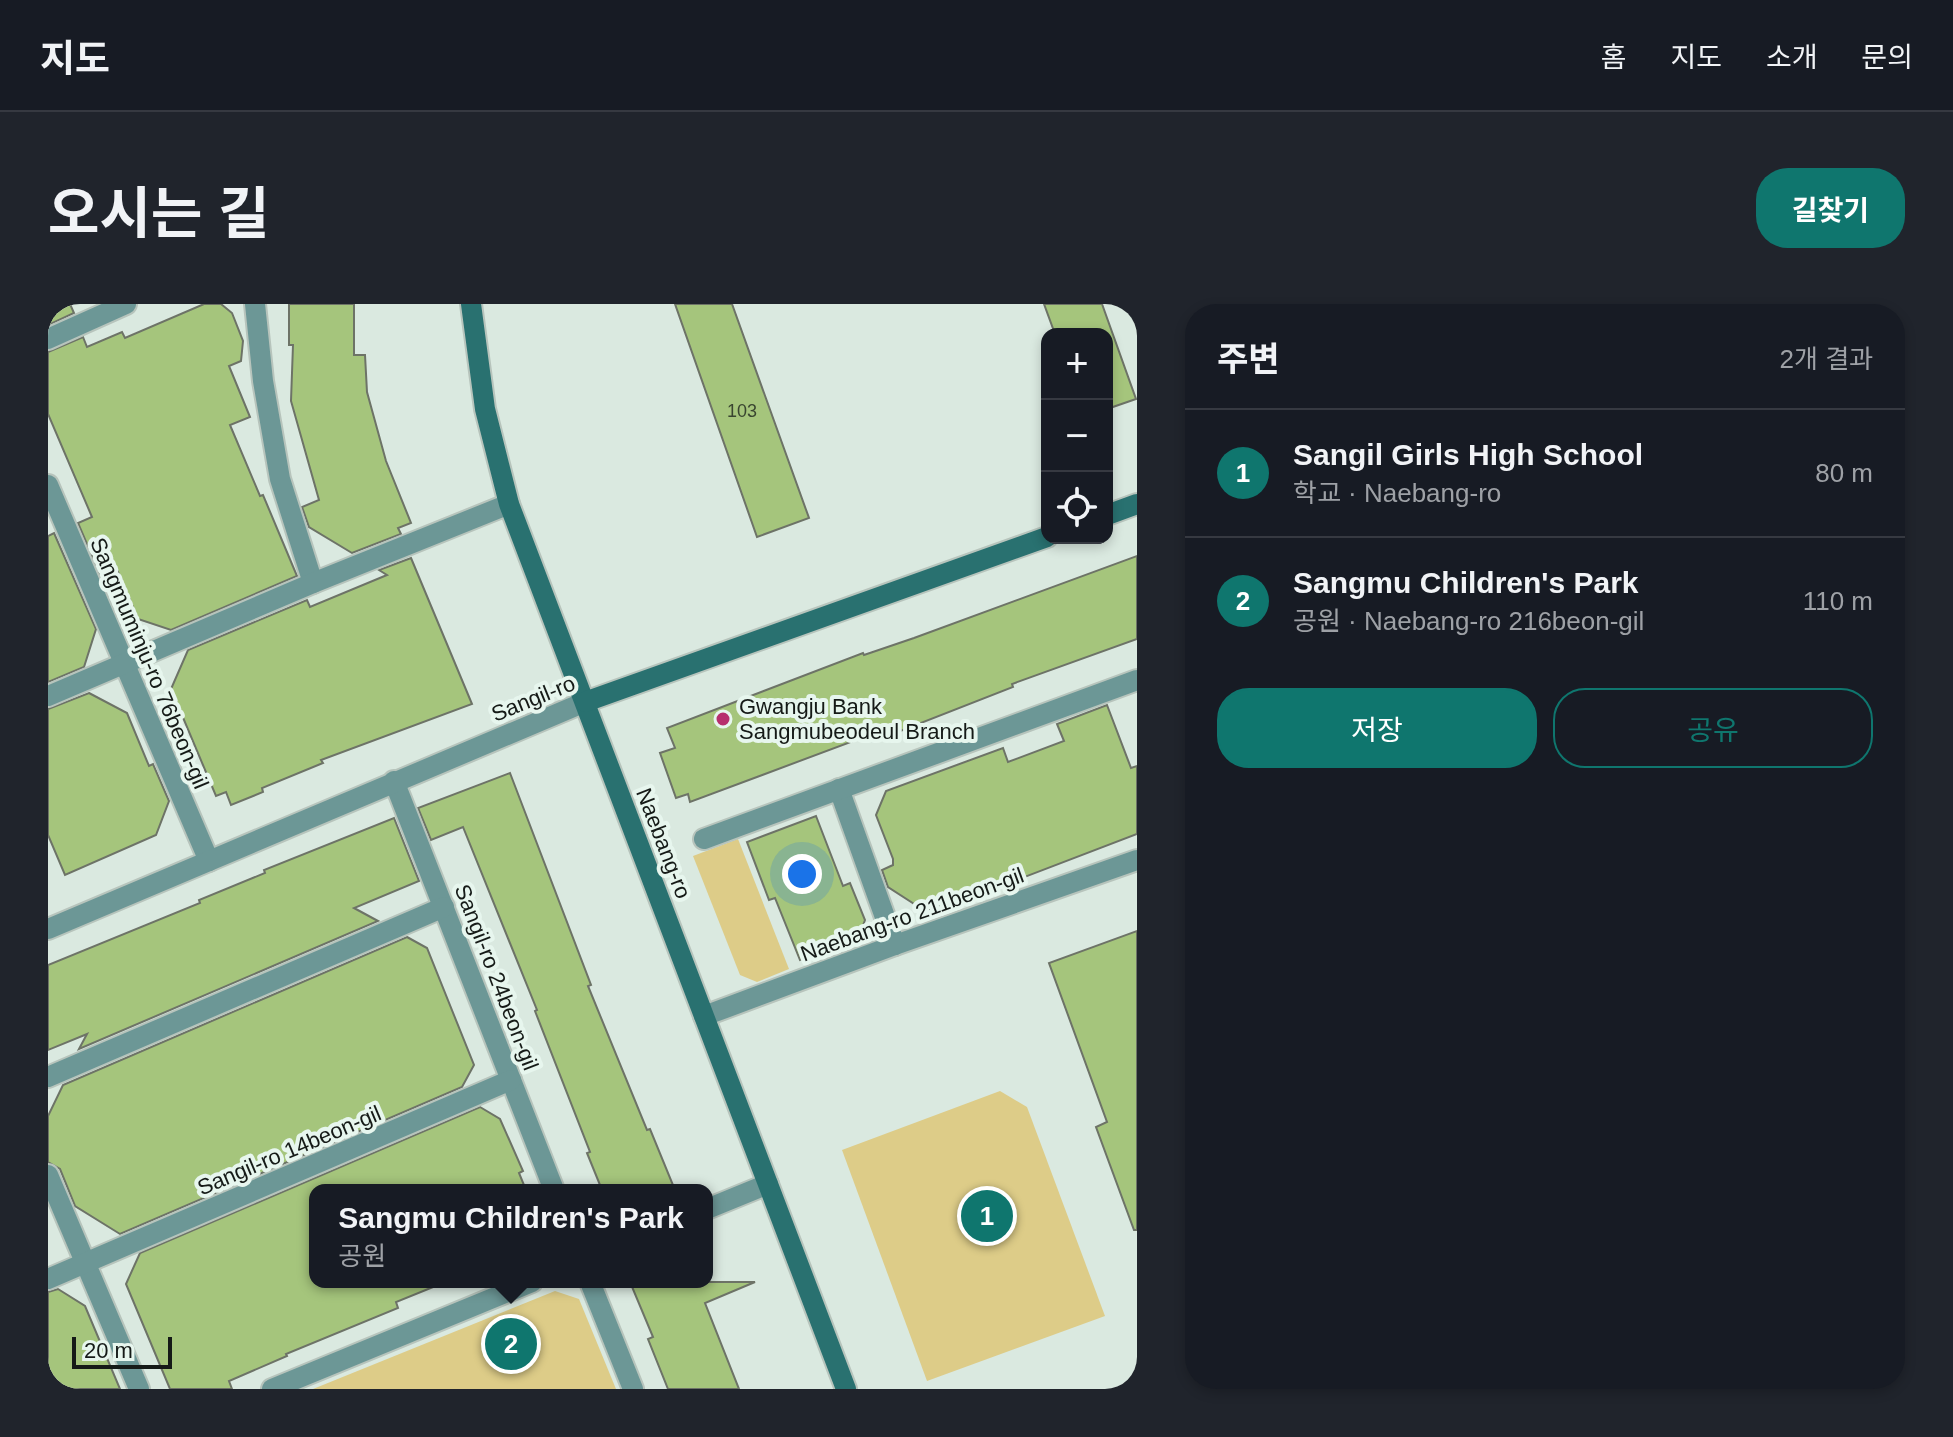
<!DOCTYPE html>
<html lang="ko">
<meta charset="utf-8">
<style>
body{margin:0;font-family:Helvetica,"Noto Sans KR",sans-serif;background:#20242c;color:#f1f3f6}
.controls{position:absolute;right:24px;top:24px;display:grid;overflow:hidden;border-radius:16px;box-shadow:0 4px 12px #0003}
.controls button{width:72px;height:72px;display:grid;place-items:center;padding:0;border:0;border-bottom:2px solid #363941;background:#171b24;color:#f1f3f6;font:40px sans-serif}
.scale{position:absolute;left:24px;bottom:20px;width:100px;box-sizing:border-box;padding-left:8px;border:4px solid #151a17;border-top:0;font-size:22px;line-height:28px;white-space:nowrap;color:#151a17;-webkit-text-stroke:6px #e7f6ee;paint-order:stroke}
.you{position:absolute;left:754px;top:570px;width:28px;height:28px;margin:-20px;border:6px solid #fff;border-radius:50%;background:#1a73e8;box-shadow:0 0 0 12px #1a73e833}
.badge{display:grid;place-items:center;width:52px;height:52px;border-radius:50%;background:#0f766e;color:#fff;font-size:26px;font-weight:700}
.pin{position:absolute;translate:-50% -50%;border:4px solid #fff;box-shadow:0 2px 8px #0006}
.popup{position:absolute;left:261px;top:880px;width:404px;height:104px;box-sizing:border-box;display:grid;place-content:center;border-radius:16px;background:#171b24;filter:drop-shadow(0 2px 6px #0005);font-size:26px;white-space:nowrap;color:#9ea1a6}
.popup b{font-size:30px;color:#f1f3f6}
.popup::after{content:'';position:absolute;left:50%;top:100%;margin-left:-16px;border:16px solid transparent;border-top-color:#171b24}
.list{margin:0;padding:0;list-style:none}
h2{display:flex;justify-content:space-between;align-items:center;height:104px;margin:0;padding:0 32px;font-size:34px}
h2 small{font-size:26px;font-weight:400;color:#9ea1a6}
.list li{display:grid;grid-template-columns:52px 1fr auto;gap:24px;align-items:center;box-sizing:border-box;height:128px;padding:0 32px;border-top:2px solid #363941}
.list b{display:block;font-size:30px;white-space:nowrap}
.list p{margin:0;font-size:26px;white-space:nowrap;color:#9ea1a6}
.list em{font-size:26px;font-style:normal;color:#9ea1a6}
.actions{display:flex;gap:16px;padding:24px 32px}
.actions a{flex:1;padding:18px 0;border:2px solid #0f766e;border-radius:32px;text-align:center;font-size:28px;color:#0f766e}
.actions .main{background:#0f766e;color:#fff}
.icon{flex:none;width:44px;height:44px;fill:none;stroke:currentColor;stroke-width:2;stroke-linecap:round;stroke-linejoin:round}
.map{position:relative;flex:none;width:1089px;height:1085px;overflow:hidden;border-radius:32px}
header{display:flex;align-items:center;gap:48px;box-sizing:border-box;height:112px;padding:0 40px;background:#171b24;border-bottom:2px solid #363941}
header strong{font-size:38px}
nav{display:flex;gap:44px;margin-inline-start:auto;font-size:28px}
.intro{display:flex;align-items:center;justify-content:space-between;box-sizing:border-box;height:192px;padding:0 48px}
h1{margin:0;font-size:56px}
.button{padding:20px 36px;border-radius:32px;background:#0f766e;color:#fff;font-size:28px;font-weight:700}
main{display:flex;gap:48px;padding:0 48px}
aside{flex:1;background:#171b24;border-radius:32px;box-shadow:0 4px 12px #0003}
.map>svg:first-child{display:block}
.green{fill:#dc8}
.building{fill:#a5c57c;stroke:#6d7367;stroke-width:2}
.lines{fill:none;stroke-linecap:round;stroke-linejoin:round}
.street-casing{stroke:#b7c4bc;stroke-width:24}
.secondary-casing{stroke:#b7c4bc;stroke-width:24}
.street{stroke:#6c9796;stroke-width:20}
.secondary{stroke:#297170;stroke-width:20}
.poi-dot{fill:#b72f6d;stroke:#e7f6ee;stroke-width:3}
.labels{text-anchor:middle;stroke-width:8;stroke-linejoin:round;paint-order:stroke}
.number-label{font-size:18px;fill:#394530}
.street-label{font-size:22px;fill:#151a17;stroke:#e7f6ee}
.poi-label{font-size:22px;fill:#151a17;stroke:#e7f6ee;text-anchor:start}
</style>
<header>
<strong>지도</strong>
<nav><a>홈</a><a>지도</a><a>소개</a><a>문의</a></nav>
</header>
<div class="intro"><h1>오시는 길</h1><a class="button">길찾기</a></div>
<main>
<div class="map">
<svg width="1089" height="1085" viewBox="0 0 1089 1085">
<rect width="100%" height="100%" fill="#dae9e0"/>
<!-- green -->
<g class="green">
<polygon points="690,535 741,665 709,678 692,671 645,552"/>
<polygon points="952,787 979,803 1057,1012 879,1077 794,846"/>
<polygon points="507,987 531,995 568,1085 265,1085"/>
</g>
<!-- building -->
<g class="building">
<polygon points="0,0 22,0 26,9 0,21"/>
<polygon points="156,0 173,0 184,9 195,37 193,57 181,62 202,113 182,121 212,192 215,191 249,272 123,326 90,315 67,261 59,287 30,219 44,213 0,110 0,48 35,33 39,43 74,28 77,34"/>
<polygon points="241,0 306,0 306,51 317,51 319,88 338,157 363,219 350,224 353,230 304,249 261,223 254,203 271,196 243,97 245,41 241,41"/>
<polygon points="627,0 684,0 761,214 709,233"/>
<polygon points="996,0 1054,0 1088,95 1059,105 1059,30 1007,30"/>
<polygon points="6,229 48,325 36,363 0,378 0,232"/>
<polygon points="1089,252 1089,335 964,380 965,383 850,428 848,421 642,498 640,490 628,494 612,449 627,444 619,424 815,349 816,351 866,334"/>
<polygon points="363,254 424,400 273,456 275,459 214,484 215,488 183,501 178,488 168,492 123,385 140,346 259,296 262,303 339,271 331,266"/>
<polygon points="41,389 79,409 101,462 105,460 121,497 108,531 17,571 0,531 0,405"/>
<polygon points="1059,401 1083,464 1089,462 1089,530 945,585 944,581 877,607 840,583 834,566 845,561 845,555 828,511 838,487 955,444 960,458 1016,437 1009,420"/>
<polygon points="462,469 543,681 540,682 599,826 602,825 627,886 554,886 539,849 542,848 487,707 489,706 415,523 383,536 370,504"/>
<polygon points="768,512 795,582 802,579 817,616 811,632 752,656 727,594 721,596 699,538"/>
<polygon points="346,514 371,577 306,604 330,617 31,745 39,730 0,746 0,661 152,599 151,596 217,569 216,566"/>
<polygon points="1089,627 1089,926 1086,926 1048,823 1059,818 1001,659"/>
<polygon points="359,633 379,644 426,761 414,783 72,930 27,902 12,865 0,858 0,812 15,781"/>
<polygon points="432,803 452,815 475,867 471,869 478,886 267,886 267,978 395,979 348,998 350,1004 238,1050 239,1052 181,1077 184,1085 122,1085 78,980 92,949"/>
<polygon points="582,978 707,978 657,999 691,1085 620,1085 600,1035 605,1033"/>
<polygon points="10,985 37,1002 72,1085 8,1085 0,1066 0,988"/>
</g>
<g class="lines">
<defs>
<g id="street">
<polyline points="207,0 215,77 232,175 265,279"/>
<polyline points="0,35 78,0"/>
<polyline points="0,181 161,557"/>
<polyline points="0,392 265,279 461,200"/>
<polyline points="346,477 506,886"/>
<polyline points="791,485 847,641"/>
<polyline points="656,535 1089,376"/>
<polyline points="0,625 537,398"/>
<polyline points="656,712 847,641 1089,556"/>
<polyline points="0,773 396,603"/>
<polyline points="0,871 91,1085"/>
<polyline points="659,905 720,880"/>
<polyline points="0,975 463,776"/>
<polyline points="542,978 585,1085"/>
<polyline points="224,1085 484,978"/>
</g>
<g id="secondary">
<polyline points="423,0 437,105 461,200 798,1085"/>
<polyline points="1059,211 1089,200"/>
<polyline points="537,398 999,233"/>
</g>
</defs>
<!-- street casing -->
<use href="#street" class="street-casing"/>
<!-- secondary casing -->
<use href="#secondary" class="secondary-casing"/>
<!-- street -->
<use href="#street" class="street"/>
<!-- secondary -->
<use href="#secondary" class="secondary"/>
</g>
<!-- markers -->
<circle class="poi-dot" cx="675" cy="415" r="8"/>
<g class="labels">
<!-- number labels -->
<g class="number-label">
<text x="694" y="113">103</text>
</g>
<!-- street labels -->
<g class="street-label">
<text transform="translate(102 359) rotate(67)" y="8">Sangmuminju-ro 76beon-gil</text>
<text transform="translate(485 394) rotate(-22)" y="8">Sangil-ro</text>
<text transform="translate(616 539) rotate(69)" y="8">Naebang-ro</text>
<text transform="translate(864 610) rotate(-20)" y="8">Naebang-ro 211beon-gil</text>
<text transform="translate(449 673) rotate(69)" y="8">Sangil-ro 24beon-gil</text>
<text transform="translate(241 846) rotate(-23)" y="8">Sangil-ro 14beon-gil</text>
</g>
<!-- poi labels -->
<g class="poi-label">
<text x="691" y="410">Gwangju Bank<tspan x="691" dy="25">Sangmubeodeul Branch</tspan></text>
</g>
</g>
</svg>
<div class="controls">
<button>+</button>
<button>−</button>
<button><svg class="icon" aria-label="locate" viewBox="0 0 24 24"><circle cx="12" cy="12" r="6"/><path d="M12 2v4M12 18v4M2 12h4M18 12h4"/></svg></button>
</div>
<div class="scale">20 m</div>
<div class="you"></div>
<div class="pin badge" style="left:939px;top:912px">1</div>
<div class="pin badge" style="left:463px;top:1040px">2</div>
<div class="popup"><b>Sangmu Children's Park</b>공원</div>
</div>
<aside>
<h2>주변<small>2개 결과</small></h2>
<ul class="list">
<li><span class="badge">1</span><div><b>Sangil Girls High School</b><p>학교 · Naebang-ro</p></div><em>80 m</em></li>
<li><span class="badge">2</span><div><b>Sangmu Children's Park</b><p>공원 · Naebang-ro 216beon-gil</p></div><em>110 m</em></li>
</ul>
<div class="actions"><a class="main">저장</a><a>공유</a></div>
</aside>
</main>
